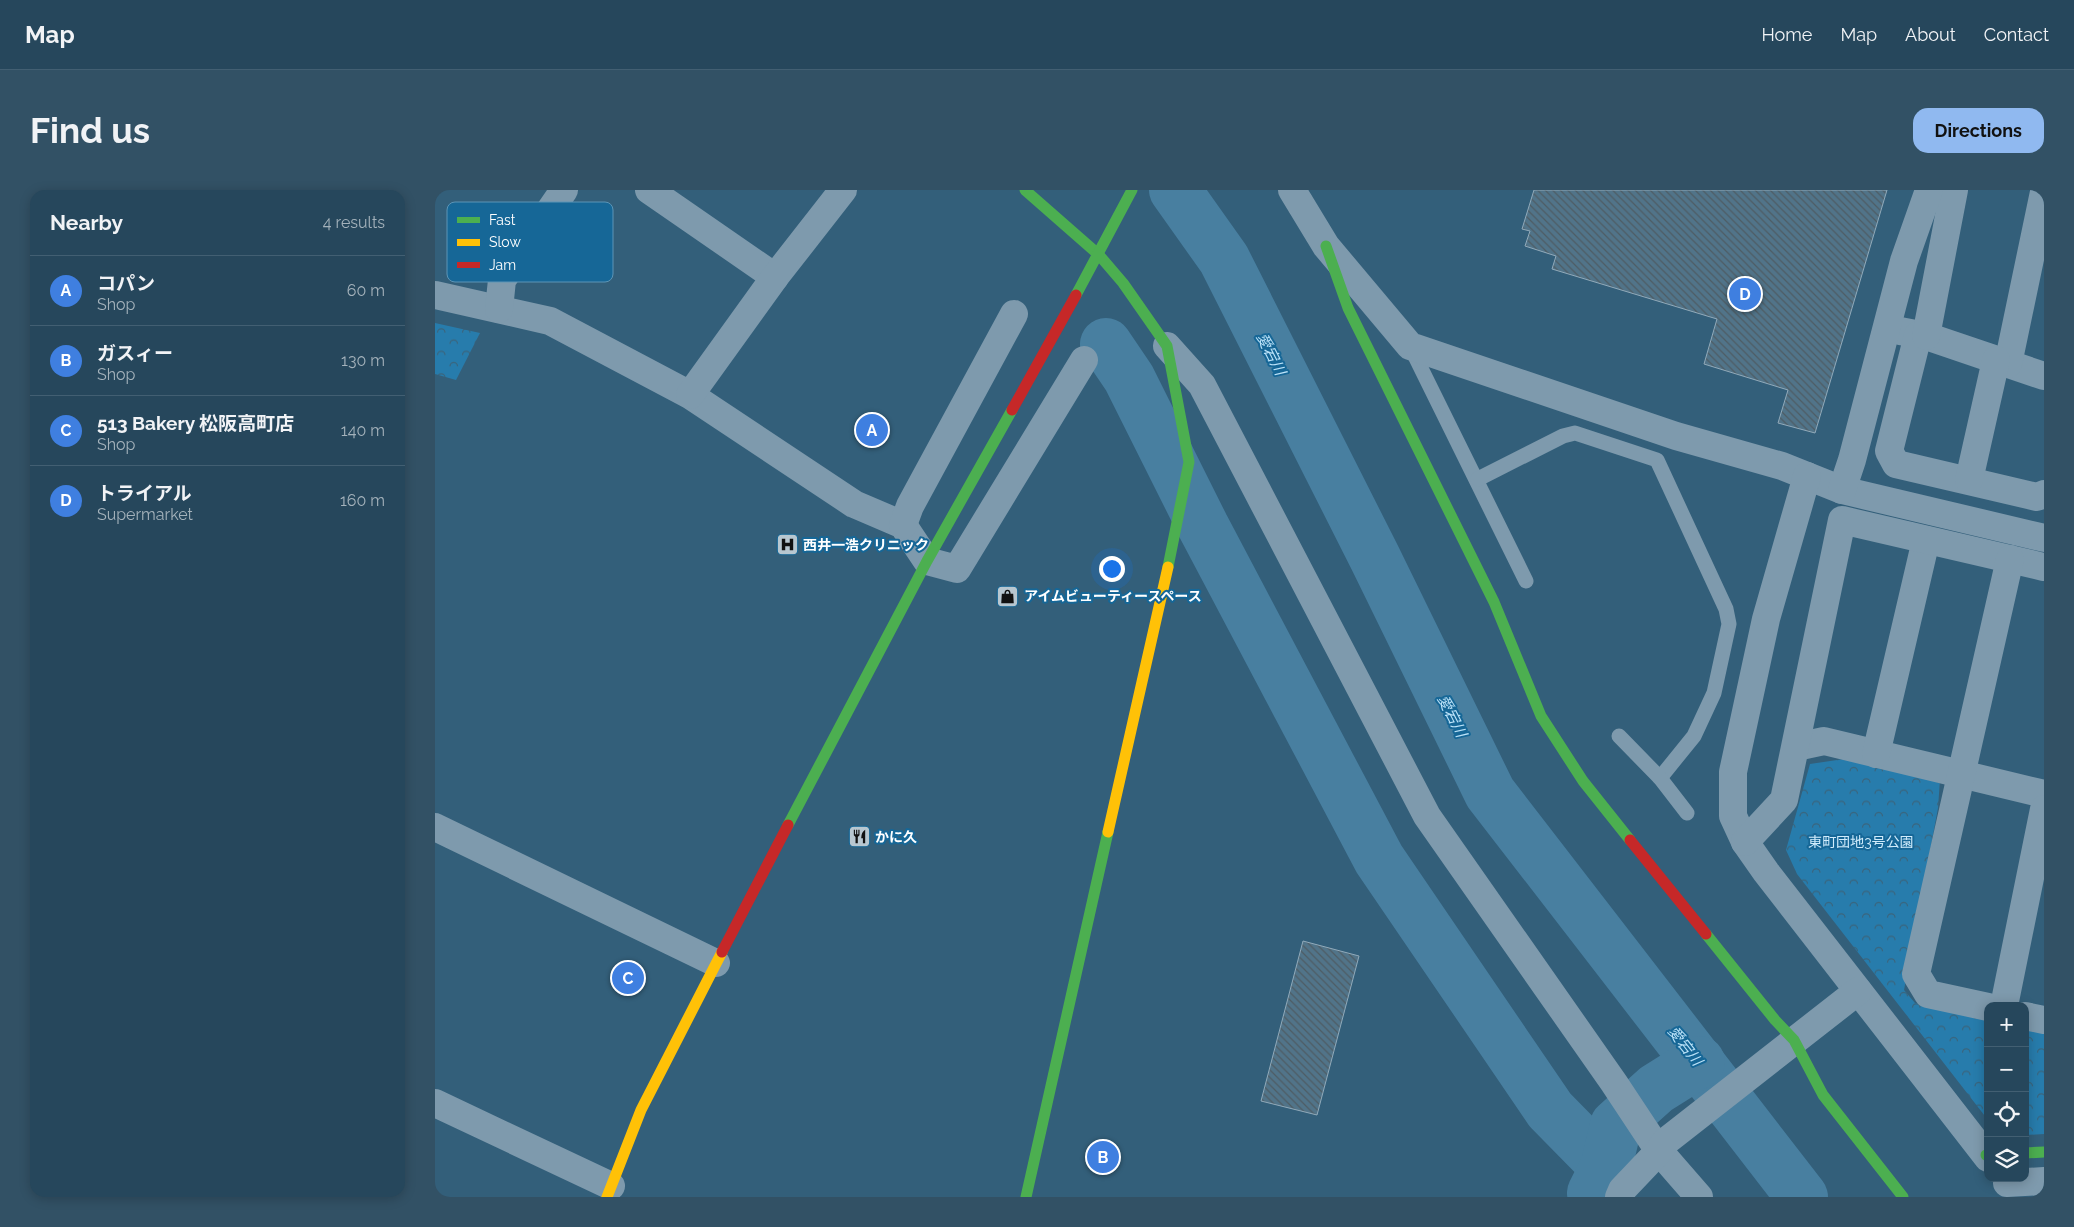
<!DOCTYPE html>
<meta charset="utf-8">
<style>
body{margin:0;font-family:Raleway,"Noto Sans JP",sans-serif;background:#325165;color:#f1f3f6}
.controls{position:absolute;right:15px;bottom:15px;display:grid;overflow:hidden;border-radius:10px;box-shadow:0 2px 12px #0003}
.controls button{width:45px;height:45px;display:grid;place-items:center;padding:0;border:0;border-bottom:1px solid #425f72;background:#26475c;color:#f1f3f6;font:25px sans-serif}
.you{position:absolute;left:676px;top:378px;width:18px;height:18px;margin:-12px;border:4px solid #fff;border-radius:50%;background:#1a73e8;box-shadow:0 0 0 8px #1a73e833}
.badge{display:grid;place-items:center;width:32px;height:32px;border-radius:50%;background:#90b9f0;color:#fff;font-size:16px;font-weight:700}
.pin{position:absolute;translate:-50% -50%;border:2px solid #fff;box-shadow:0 1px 5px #0006}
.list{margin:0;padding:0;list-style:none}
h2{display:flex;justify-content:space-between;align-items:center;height:65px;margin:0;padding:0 20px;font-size:21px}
h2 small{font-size:16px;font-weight:400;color:#a4b2bb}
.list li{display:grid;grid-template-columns:32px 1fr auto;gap:15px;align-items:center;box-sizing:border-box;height:70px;padding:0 20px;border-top:1px solid #425f72}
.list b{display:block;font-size:19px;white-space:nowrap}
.list p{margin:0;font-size:16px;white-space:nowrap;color:#a4b2bb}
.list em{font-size:16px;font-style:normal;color:#a4b2bb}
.icon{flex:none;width:28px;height:28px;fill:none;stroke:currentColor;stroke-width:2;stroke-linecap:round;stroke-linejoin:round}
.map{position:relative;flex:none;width:1609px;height:1007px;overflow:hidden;border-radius:15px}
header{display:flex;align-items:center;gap:30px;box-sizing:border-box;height:70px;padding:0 25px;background:#26475c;border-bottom:1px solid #425f72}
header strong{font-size:24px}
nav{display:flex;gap:28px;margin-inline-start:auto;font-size:18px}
.intro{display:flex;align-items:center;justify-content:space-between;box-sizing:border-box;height:120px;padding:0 30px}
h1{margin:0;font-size:35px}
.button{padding:12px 22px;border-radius:15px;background:#90b9f0;color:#111;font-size:18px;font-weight:700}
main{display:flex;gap:30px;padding:0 30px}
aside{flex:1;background:#26475c;border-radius:15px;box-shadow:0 2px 12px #0003}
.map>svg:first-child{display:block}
.park{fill:url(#park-crowns)}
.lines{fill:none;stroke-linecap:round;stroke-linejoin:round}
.river{stroke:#487fa0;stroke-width:52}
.building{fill:url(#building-back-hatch);stroke:#91aaba}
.lane{stroke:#7e9aad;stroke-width:15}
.street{stroke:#7e9aad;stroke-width:28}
.fast{stroke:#4caf50;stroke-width:11}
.slow{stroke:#ffc107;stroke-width:11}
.jam{stroke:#c62828;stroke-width:11}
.labels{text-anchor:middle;stroke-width:4;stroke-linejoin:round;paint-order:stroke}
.poi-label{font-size:14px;font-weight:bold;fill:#fff;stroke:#166797;text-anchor:start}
.park-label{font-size:14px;fill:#d0ecfc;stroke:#166797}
.water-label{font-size:15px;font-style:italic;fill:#bce3f9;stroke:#166797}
.key{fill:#166797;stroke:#5c95b6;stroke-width:1}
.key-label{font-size:14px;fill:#fff}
</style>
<header>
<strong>Map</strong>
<nav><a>Home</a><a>Map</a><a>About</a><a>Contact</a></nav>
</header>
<div class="intro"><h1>Find us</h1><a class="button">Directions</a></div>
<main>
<aside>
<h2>Nearby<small>4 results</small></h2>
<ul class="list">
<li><span class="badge" style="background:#3f7fe0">A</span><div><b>コパン</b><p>Shop</p></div><em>60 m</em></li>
<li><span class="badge" style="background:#3f7fe0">B</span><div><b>ガスィー</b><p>Shop</p></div><em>130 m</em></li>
<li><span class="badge" style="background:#3f7fe0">C</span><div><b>513 Bakery 松阪高町店</b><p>Shop</p></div><em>140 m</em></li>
<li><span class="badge" style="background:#3f7fe0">D</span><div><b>トライアル</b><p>Supermarket</p></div><em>160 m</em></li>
</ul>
</aside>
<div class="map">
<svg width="1609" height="1007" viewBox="0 0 1609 1007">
<defs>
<pattern id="park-crowns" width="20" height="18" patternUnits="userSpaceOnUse" patternTransform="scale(1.25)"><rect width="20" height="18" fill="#277cac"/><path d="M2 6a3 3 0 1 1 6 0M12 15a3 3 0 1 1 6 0" fill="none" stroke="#3a647c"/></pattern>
<pattern id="building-back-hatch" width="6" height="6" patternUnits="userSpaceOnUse" patternTransform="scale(1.25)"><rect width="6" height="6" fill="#517489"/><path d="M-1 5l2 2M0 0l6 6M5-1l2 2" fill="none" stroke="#4e5c64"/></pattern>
</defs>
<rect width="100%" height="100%" fill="#335f7a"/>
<!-- park -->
<g class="park">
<polygon points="0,133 45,143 21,190 0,184"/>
<polygon points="1409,569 1505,589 1503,618 1469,800 1480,813 1553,830 1553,930 1362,684 1351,660 1375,574"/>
<polygon points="1590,839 1609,843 1609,944 1590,945"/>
</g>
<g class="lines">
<!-- river -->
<g class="river">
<polyline points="740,0 789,69 940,368 1055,603 1367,1007"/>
<polyline points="671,154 694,188 768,336 944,669 1115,920 1171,977"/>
<polyline points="1158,1003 1171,977 1181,935 1221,899 1264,872"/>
</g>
</g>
<!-- building -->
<g class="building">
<polygon points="1099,0 1452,0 1380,243 1343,233 1353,200 1269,174 1282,129 1117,79 1121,66 1090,56 1095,41 1087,39"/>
<polygon points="868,751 924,766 882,925 826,911"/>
</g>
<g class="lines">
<!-- lane -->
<g class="lane">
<polyline points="975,156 1091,391"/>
<polyline points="1043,289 1128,246 1140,243 1222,270 1291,419 1294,434 1279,503 1259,546 1225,588"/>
<polyline points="1184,546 1225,588 1252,623"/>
</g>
<!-- street -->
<g class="street">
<polyline points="214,0 340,87"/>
<polyline points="857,0 891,56 975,156 1241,246 1347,276 1407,300 1609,348"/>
<polyline points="0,105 115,131 255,205 419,314 468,335 492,371 522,379 649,170"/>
<polyline points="64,119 67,90 129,0"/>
<polyline points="1465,141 1491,146 1609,186"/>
<polyline points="1483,145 1454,261 1461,274 1602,307 1609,304"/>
<polyline points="1491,146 1519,0"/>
<polyline points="732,156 767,195 992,626 1179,893 1224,961 1264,1007"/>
<polyline points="1573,174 1609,2"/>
<polyline points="255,205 340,87 408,0"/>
<polyline points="1372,286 1331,429 1298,582 1298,626 1310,652 1331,682 1553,968"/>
<polyline points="1534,290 1561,170"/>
<polyline points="1407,300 1417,270 1469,71 1494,0"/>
<polyline points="468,335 475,316 579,124"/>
<polyline points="1361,557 1389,551 1609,604"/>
<polyline points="1441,564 1491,350"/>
<polyline points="0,637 281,773"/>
<polyline points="1310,652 1349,610 1407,330 1609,377"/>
<polyline points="1569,816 1609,619"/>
<polyline points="1553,817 1493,804 1481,784 1575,369"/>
<polyline points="1590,826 1609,830"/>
<polyline points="0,913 176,996"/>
<polyline points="1572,993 1609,991"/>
<polyline points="1184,1007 1187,1000 1224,961 1230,952 1423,801"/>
</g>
<!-- fast -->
<g class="fast">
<polyline points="590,0 664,65 688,93 732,156 754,272 733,377"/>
<polyline points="891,56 913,118 1059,412 1106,526 1148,591 1195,650"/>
<polyline points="641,105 697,0"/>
<polyline points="353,635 492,371 577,220"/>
<polyline points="1271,744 1340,830 1359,850 1388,905 1468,1007"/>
<polyline points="1590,963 1609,962"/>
<polyline points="1551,965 1553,965"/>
<polyline points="591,1007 673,642"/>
</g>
<!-- slow -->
<g class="slow">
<polyline points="673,642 733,377"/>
<polyline points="172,1007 206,920 287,762"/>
</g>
<!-- jam -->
<g class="jam">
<polyline points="577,220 641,105"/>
<polyline points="1195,650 1271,744"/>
<polyline points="287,762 353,635"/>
</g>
</g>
<!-- icons -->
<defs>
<symbol id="hospital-square" viewBox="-11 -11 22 22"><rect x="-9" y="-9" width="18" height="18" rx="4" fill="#b8c7d0" stroke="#166797"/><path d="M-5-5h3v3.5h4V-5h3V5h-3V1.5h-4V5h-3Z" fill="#111"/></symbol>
<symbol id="shop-square" viewBox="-11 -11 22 22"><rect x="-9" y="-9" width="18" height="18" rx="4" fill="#b8c7d0" stroke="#166797"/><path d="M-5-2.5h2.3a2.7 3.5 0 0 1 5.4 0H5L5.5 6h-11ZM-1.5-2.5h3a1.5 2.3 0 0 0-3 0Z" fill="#111"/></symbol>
<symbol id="restaurant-square" viewBox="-11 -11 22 22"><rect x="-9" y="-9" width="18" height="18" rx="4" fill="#b8c7d0" stroke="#166797"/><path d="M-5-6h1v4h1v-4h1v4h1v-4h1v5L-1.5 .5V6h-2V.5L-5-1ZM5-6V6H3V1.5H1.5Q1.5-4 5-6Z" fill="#111"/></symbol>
</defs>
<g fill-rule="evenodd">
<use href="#hospital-square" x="340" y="342" width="25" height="25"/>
<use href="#shop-square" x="560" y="394" width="25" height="25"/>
<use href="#restaurant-square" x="412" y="634" width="25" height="25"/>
</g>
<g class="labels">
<!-- poi labels -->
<g class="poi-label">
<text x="368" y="360">西井一浩クリニック</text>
<text x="589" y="411">アイムビューティースペース</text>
<text x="440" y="652">かに久</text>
</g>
<!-- park labels -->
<g class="park-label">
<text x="1426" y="657">東町団地3号公園</text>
</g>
<!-- water labels -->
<g class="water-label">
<text transform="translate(836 164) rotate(63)" y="5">愛宕川</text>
<text transform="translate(1017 526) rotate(63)" y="5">愛宕川</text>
<text transform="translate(1250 856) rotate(52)" y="5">愛宕川</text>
</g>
</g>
<!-- legend -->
<rect x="12" y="12" width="166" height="80" rx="8" class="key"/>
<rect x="22" y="27" width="23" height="6" fill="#4caf50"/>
<rect x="22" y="49" width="23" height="7" fill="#ffc107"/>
<rect x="22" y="72" width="23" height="6" fill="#c62828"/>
<g class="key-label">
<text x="54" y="35">Fast</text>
<text x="54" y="57">Slow</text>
<text x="54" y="80">Jam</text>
</g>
</svg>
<div class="controls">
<button>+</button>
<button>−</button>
<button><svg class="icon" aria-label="locate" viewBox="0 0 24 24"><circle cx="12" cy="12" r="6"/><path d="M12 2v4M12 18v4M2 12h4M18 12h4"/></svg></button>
<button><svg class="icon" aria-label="layers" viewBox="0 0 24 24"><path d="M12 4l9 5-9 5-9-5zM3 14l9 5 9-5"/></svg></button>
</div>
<div class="you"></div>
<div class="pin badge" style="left:437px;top:240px;background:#3f7fe0">A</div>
<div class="pin badge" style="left:668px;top:967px;background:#3f7fe0">B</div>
<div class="pin badge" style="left:193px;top:788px;background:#3f7fe0">C</div>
<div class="pin badge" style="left:1310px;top:104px;background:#3f7fe0">D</div>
</div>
</main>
